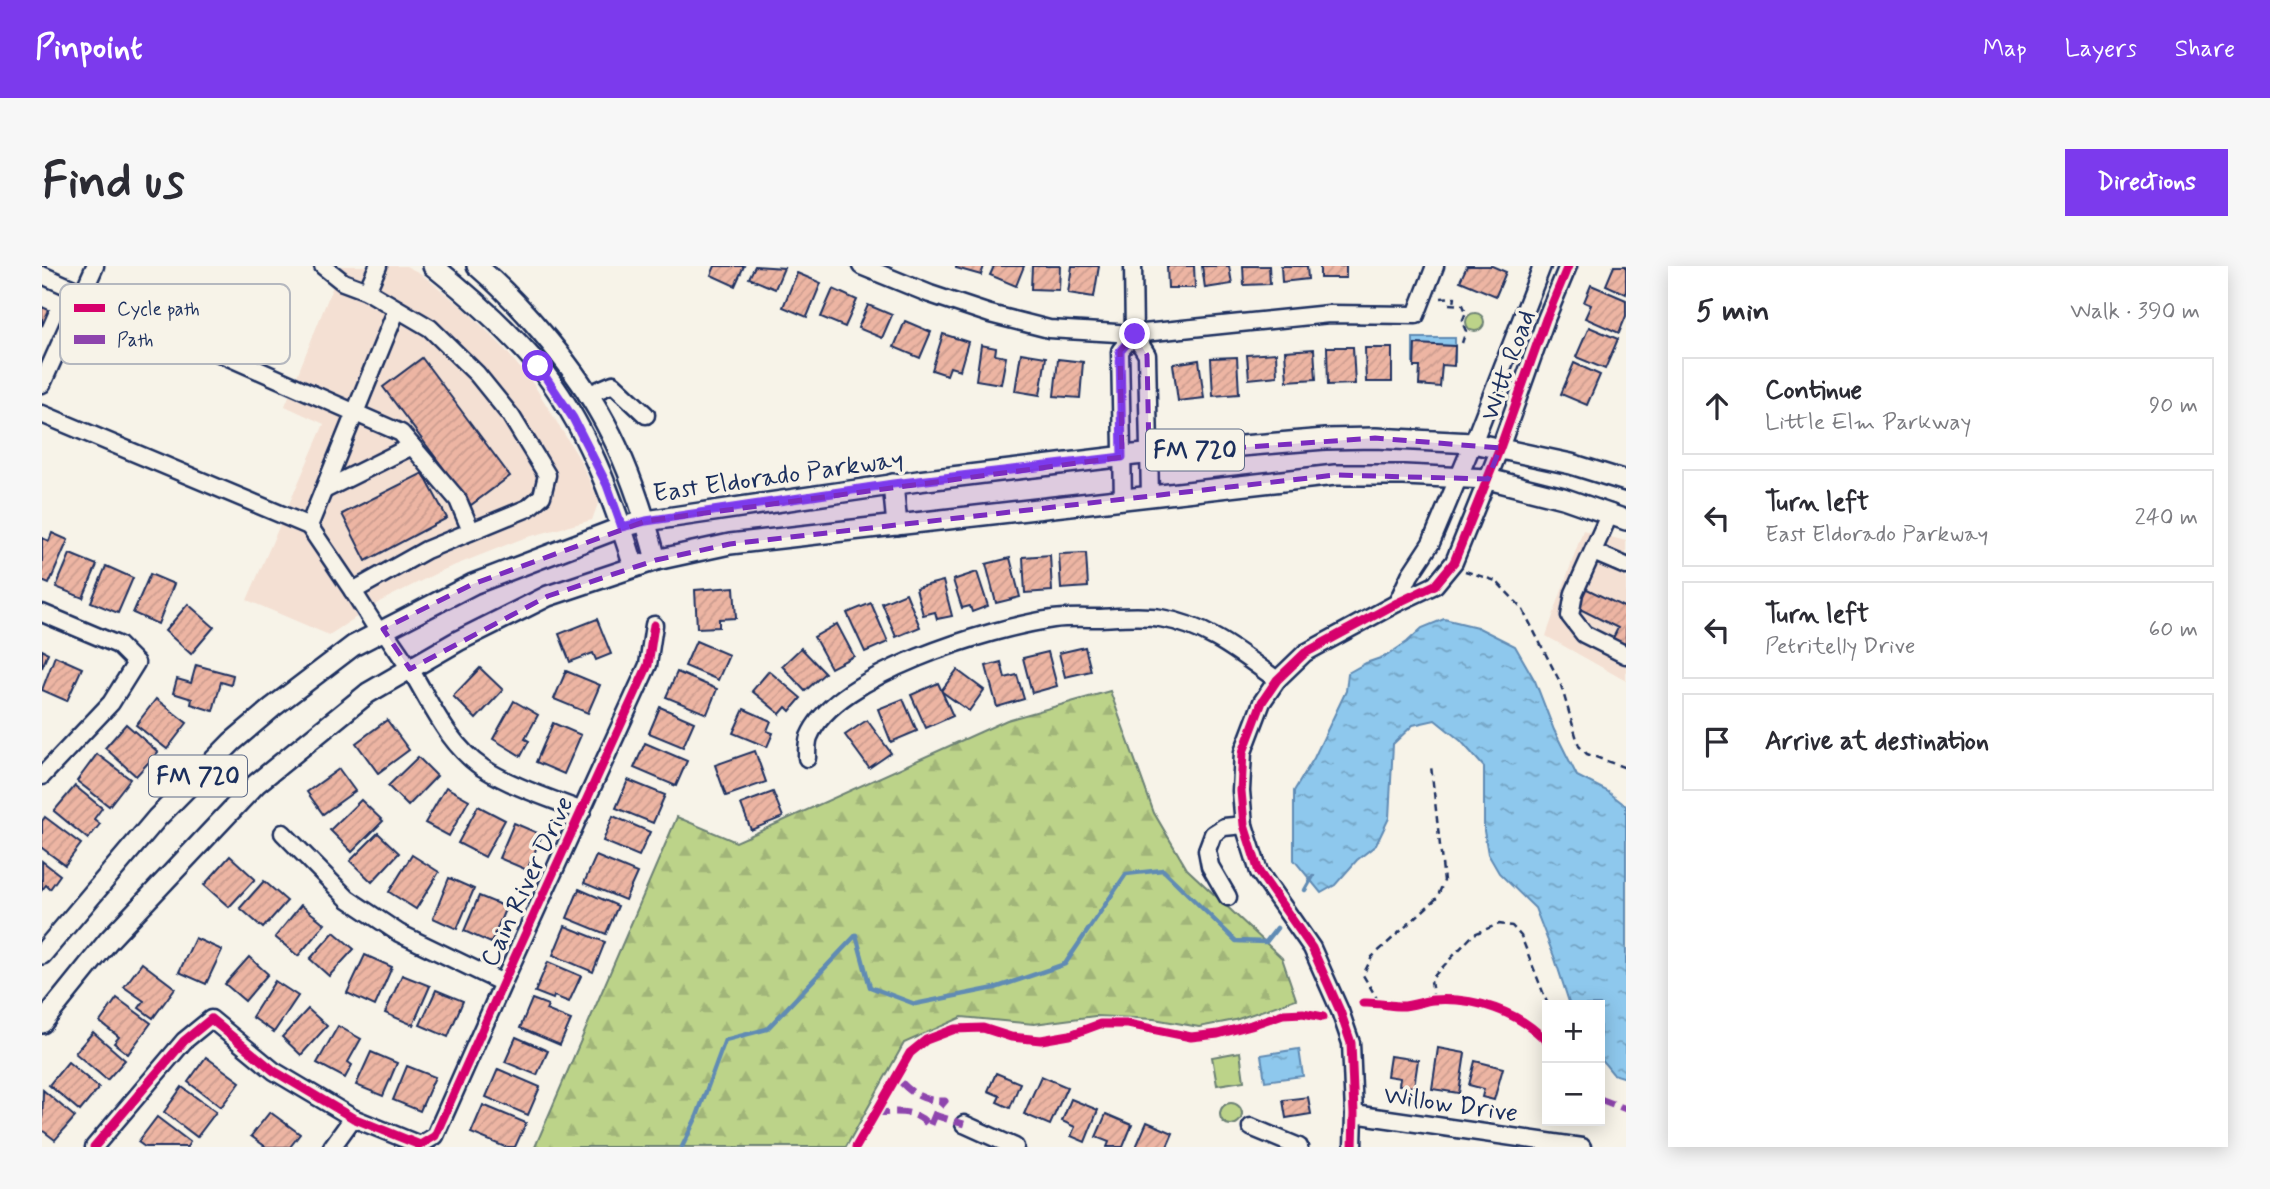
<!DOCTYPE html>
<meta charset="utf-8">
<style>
body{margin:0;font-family:Mynerve,sans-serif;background:#f7f7f7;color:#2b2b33}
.controls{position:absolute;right:21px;bottom:21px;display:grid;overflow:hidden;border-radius:0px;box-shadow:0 4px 18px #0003}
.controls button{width:63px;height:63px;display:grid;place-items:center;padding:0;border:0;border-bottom:2px solid #e1e1e2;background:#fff;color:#2b2b33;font:35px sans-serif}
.stop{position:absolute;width:21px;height:21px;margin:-16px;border:5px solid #7c3aed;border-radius:50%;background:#fff}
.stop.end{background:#7c3aed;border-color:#fff;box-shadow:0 2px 7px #0008}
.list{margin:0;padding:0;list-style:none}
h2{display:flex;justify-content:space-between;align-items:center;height:91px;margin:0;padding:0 28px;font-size:30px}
h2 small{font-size:23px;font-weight:400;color:#7c7c81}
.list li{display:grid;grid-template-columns:46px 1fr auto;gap:21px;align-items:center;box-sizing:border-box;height:98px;margin:0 14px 14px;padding:0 14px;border:2px solid #e1e1e2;border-radius:0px}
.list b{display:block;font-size:26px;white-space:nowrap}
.list p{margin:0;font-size:23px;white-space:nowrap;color:#7c7c81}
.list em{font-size:23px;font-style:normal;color:#7c7c81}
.icon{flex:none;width:38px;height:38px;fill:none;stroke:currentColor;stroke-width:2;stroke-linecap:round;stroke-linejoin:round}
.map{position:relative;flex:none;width:1584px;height:881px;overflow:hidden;border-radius:0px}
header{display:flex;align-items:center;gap:42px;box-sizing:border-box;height:98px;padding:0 35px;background:#7c3aed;color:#fff}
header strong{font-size:33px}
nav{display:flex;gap:38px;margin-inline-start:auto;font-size:24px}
.intro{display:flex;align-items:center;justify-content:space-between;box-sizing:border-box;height:168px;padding:0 42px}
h1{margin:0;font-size:49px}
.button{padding:18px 32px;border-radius:0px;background:#7c3aed;color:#fff;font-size:24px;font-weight:700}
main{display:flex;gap:42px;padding:0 42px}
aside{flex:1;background:#fff;border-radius:0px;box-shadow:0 4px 18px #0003}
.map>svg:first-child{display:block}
.built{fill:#f4e0d3}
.forest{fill:url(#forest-firs);stroke:#6c8174;stroke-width:2}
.park{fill:#bcd389;stroke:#6c8174;stroke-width:2}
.water{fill:url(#water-ripples);stroke:#608bb4;stroke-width:2}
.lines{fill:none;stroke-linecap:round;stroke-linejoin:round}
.stream{stroke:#608bb4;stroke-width:4.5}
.building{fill:url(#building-hatch);stroke:#1b2f5e;stroke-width:2}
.minor-casing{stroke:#1b2f5e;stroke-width:21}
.major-casing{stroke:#1b2f5e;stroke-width:24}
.path{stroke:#1b2f5e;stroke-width:2.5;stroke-dasharray:7 5;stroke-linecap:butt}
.minor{stroke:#f7f3e8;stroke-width:16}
.major{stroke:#f7f3e8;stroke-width:19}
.quiet{stroke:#8e44ad;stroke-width:7;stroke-dasharray:14 7;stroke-linecap:butt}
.cycleway-casing{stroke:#f7f3e8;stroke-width:13}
.cycleway{stroke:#d6006c;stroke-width:9}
.route{stroke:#7c3aed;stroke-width:9}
.marked{fill:#7b2cbf;fill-opacity:0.2;stroke:#7b2cbf;stroke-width:5;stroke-dasharray:14 9;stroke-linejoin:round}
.labels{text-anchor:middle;stroke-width:7;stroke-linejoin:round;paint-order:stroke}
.shield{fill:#f7f3e8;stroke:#5d6a87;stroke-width:2}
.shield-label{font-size:24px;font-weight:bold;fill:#1b2f5e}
.street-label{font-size:26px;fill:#1b2f5e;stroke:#f7f3e8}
.key{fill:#f7f3e8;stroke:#b5b8bf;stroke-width:2}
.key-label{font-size:19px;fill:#1b2f5e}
</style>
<header>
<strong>Pinpoint</strong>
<nav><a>Map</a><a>Layers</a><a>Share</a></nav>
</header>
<div class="intro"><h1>Find us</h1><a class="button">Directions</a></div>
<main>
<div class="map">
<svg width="1584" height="881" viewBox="0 0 1584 881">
<defs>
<pattern id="forest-firs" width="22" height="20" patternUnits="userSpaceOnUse" patternTransform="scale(1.75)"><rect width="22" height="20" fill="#bcd389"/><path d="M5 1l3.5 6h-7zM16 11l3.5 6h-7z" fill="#a1b579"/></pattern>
<pattern id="water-ripples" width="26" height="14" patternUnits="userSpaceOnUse" patternTransform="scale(1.75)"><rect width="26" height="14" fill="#8ec8ed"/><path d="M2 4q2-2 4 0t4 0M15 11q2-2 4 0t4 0" fill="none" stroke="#73a3c3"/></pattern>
<pattern id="building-hatch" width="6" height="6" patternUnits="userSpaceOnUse" patternTransform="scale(1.75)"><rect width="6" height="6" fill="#edb5a3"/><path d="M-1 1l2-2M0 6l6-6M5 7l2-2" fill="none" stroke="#cb9c8f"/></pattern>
</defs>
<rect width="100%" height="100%" fill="#f7f3e8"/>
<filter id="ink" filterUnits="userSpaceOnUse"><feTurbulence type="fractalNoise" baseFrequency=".0143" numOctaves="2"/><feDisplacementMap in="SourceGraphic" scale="14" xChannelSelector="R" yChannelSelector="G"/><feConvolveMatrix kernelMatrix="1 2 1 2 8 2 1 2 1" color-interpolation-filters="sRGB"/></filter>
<g filter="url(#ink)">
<!-- built -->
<g class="built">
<polygon points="299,0 364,0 378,7 423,43 461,81 492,119 537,192 557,235 550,254 482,272 401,304 339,335 287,369 205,334 282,158 243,140"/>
<polygon points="1541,264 1584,275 1584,415 1504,370"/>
</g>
<!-- forest -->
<polygon class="forest" points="1068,425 1112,547 1145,603 1240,692 1254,733 1193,754 1157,761 1112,753 1053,750 992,758 920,751 862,777 804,881 493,881 635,551 694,576 965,454"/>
<!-- park -->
<g class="park">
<circle cx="1433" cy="56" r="9"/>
<polygon points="1198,786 1202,815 1175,819 1170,791"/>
<circle cx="1189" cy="848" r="11"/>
</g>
<!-- water -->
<g class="water">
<rect x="1371" y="72" width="42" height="24"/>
<polygon points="1402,353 1435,361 1473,380 1493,415 1512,464 1535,510 1565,525 1584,540 1584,812 1571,808 1558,792 1558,739 1528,739 1513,693 1493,642 1457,607 1446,588 1442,565 1442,501 1419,475 1393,454 1371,459 1351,478 1347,552 1334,579 1315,594 1293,619 1279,627 1252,594 1252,525 1272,492 1304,425 1306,407 1324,397 1344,390 1365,376 1380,362"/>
<polygon points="1257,783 1261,810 1223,815 1219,789"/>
</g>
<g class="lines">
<!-- stream -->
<g class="stream">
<polyline points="1263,624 1271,610"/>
<polyline points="640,881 655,850 683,774 725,763 814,669 828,721 873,738 953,722 1023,698 1084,608 1121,604 1194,675 1224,676 1235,662"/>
</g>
</g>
<!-- building -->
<g class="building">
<polygon points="673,0 702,0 693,20 669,9"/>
<polygon points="713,0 742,2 733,23 707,12"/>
<polygon points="914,0 942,0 939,9 914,2"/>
<polygon points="952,0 982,0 974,20 948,9"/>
<polygon points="990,0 1018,0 1017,24 989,23"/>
<polygon points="1030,0 1057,0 1052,31 1026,27"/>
<polygon points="1125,0 1152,0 1153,22 1126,22"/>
<polygon points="1160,0 1187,0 1190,18 1163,22"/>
<polygon points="1201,0 1227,0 1228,18 1202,19"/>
<polygon points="1239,0 1265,0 1266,13 1240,16"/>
<rect x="1278" y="0" width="26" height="12"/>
<polygon points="1425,0 1450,0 1464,6 1454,30 1418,15"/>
<polygon points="1572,0 1584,0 1584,28 1564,19"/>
<polygon points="755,7 779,17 765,51 741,41"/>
<polygon points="1549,19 1584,34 1584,50 1577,67 1543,52 1549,39 1542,36"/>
<polygon points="791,23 815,34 803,61 779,51"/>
<polygon points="826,39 850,49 840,72 816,62"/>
<polygon points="0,41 7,44 0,60"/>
<polygon points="863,55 889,66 878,92 852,81"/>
<polygon points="1547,61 1576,73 1563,103 1534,91"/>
<polygon points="901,68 926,76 918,104 908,101 905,109 890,104"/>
<polygon points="1373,78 1413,80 1412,100 1400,99 1398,121 1377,119 1378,101 1372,101"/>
<polygon points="939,79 954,82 953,89 964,91 959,118 934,114"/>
<polygon points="1285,81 1311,81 1313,118 1286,119"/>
<polygon points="1323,82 1350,82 1350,116 1324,116"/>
<polygon points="1272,83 1274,113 1245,115 1243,85"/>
<polygon points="979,87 1004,91 998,129 973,125"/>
<polygon points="1234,87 1235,110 1207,113 1205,89"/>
<polygon points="1195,91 1197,128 1171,130 1169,92"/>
<polygon points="380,92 468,210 429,239 341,121"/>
<polygon points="1016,93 1041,96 1038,132 1012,130"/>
<polygon points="1157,94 1162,132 1136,135 1131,98"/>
<polygon points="1532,97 1558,109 1545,139 1519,128"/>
<polygon points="381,207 405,252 324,295 300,248"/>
<polygon points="10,267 26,274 7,318 0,315 0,272 7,275"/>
<polygon points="1044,287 1046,321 1019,323 1017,288"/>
<polygon points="28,288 55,299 41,332 14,321"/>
<polygon points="1008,289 1010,325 983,327 981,291"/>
<polygon points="968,292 978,331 954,337 944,298"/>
<polygon points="64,300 91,312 76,347 49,336"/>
<polygon points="935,306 946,340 930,346 928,340 920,342 911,314"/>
<polygon points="108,308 132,318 116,358 91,347"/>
<polygon points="901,315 910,350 895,353 893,346 881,349 874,322"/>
<polygon points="692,321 694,352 677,353 677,361 655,362 653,324"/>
<polygon points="1543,322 1584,342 1584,380 1570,374 1576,362 1534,341"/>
<polygon points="864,327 878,361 854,371 840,337"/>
<polygon points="829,337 846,376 823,386 805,347"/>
<polygon points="146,338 172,361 149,388 123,365"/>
<polygon points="555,353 569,388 554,394 551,387 528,396 517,368"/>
<polygon points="795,358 812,390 789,402 772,371"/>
<polygon points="654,375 687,389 676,414 643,400"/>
<polygon points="1043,381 1049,405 1023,411 1017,387"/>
<polygon points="759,382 783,407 763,425 740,400"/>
<polygon points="0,384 6,387 0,402"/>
<polygon points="1006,386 1015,420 990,427 981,392"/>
<polygon points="13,390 40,402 25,435 0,424"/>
<polygon points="959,396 963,412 975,409 982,433 955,441 944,400"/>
<polygon points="154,399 191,409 189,419 179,416 171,445 149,438 150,433 131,427 135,413 149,417"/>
<polygon points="438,402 461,424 434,453 411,430"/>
<polygon points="915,404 942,424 927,445 899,425"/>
<polygon points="524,405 558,419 546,447 512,433"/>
<polygon points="727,405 759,432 748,445 744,441 738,448 710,425"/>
<polygon points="635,406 675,423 665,448 624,431"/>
<polygon points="896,417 911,450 884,462 869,429"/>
<polygon points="114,433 145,457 125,483 94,459"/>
<polygon points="861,433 875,465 849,476 836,443"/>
<polygon points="472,435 496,449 483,473 487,475 479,490 451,473"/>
<polygon points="618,441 652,456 641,481 607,467"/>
<polygon points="702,443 729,455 725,465 731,467 725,481 691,467"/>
<polygon points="345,454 367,484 336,507 314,477"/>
<polygon points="825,454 849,487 827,502 803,469"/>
<polygon points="511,457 539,469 522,508 494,496"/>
<polygon points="84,458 116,486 94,510 63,482"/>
<polygon points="603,477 645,495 634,520 592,502"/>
<polygon points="713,485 724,516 684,530 673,499"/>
<polygon points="55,488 88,513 67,540 35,515"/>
<polygon points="376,491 395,510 366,540 346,520"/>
<polygon points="297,503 313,525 281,548 265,526"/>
<polygon points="586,514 623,529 611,557 574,542"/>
<polygon points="33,520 60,542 52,553 58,558 46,573 12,545"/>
<polygon points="404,521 427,534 407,570 383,557"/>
<polygon points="731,526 741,551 709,564 699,538"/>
<polygon points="319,534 341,555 310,586 288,564"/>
<polygon points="436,540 463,554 443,591 416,577"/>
<polygon points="571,550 608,566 597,590 561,575"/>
<polygon points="3,551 39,578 23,599 0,582 0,555"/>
<polygon points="472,557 500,569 485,604 457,592"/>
<polygon points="336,567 357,587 330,616 308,595"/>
<polygon points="370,589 397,606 374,643 347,626"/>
<polygon points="188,590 213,613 187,641 162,619"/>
<polygon points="554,590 595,607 583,634 542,617"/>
<polygon points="0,595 18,609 8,623 4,619 0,624"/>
<polygon points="407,612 432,623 415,663 391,652"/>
<polygon points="222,615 245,635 221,662 198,642"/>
<polygon points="537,623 576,640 564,668 525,652"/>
<polygon points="437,630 464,641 449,677 422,665"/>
<polygon points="259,639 283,658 256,690 233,671"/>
<polygon points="523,660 563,676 551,706 511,689"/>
<polygon points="292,666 312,683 287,710 268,693"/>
<polygon points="153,672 180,684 164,718 137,706"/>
<polygon points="323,689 350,701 333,740 305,727"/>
<polygon points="207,691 226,708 203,735 183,718"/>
<polygon points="506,696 539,710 527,736 512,730 511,733 493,726"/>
<polygon points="100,697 133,722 111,752 97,742 102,735 82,721"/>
<polygon points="360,709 388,720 371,759 343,747"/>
<polygon points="233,715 256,730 232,766 210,751"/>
<polygon points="394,724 421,735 406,771 378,759"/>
<polygon points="75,732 109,757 86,788 72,777 77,771 58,756"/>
<polygon points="490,733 506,739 504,744 529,754 518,779 478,762"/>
<polygon points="266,743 285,760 259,789 240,771"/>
<polygon points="296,760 319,773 306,796 310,799 303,812 275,797"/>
<polygon points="51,766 83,794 65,814 33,787"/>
<polygon points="474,771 506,785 495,809 463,796"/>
<polygon points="1396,782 1423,787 1417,827 1390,823"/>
<polygon points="329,786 355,797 341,830 314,819"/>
<polygon points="1348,790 1376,794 1372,821 1357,819 1358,812 1345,810"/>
<polygon points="164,791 198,816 179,841 146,816"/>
<polygon points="1433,795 1461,802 1452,834 1440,831 1442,823 1427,819"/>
<polygon points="26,796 57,822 38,845 7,819"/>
<polygon points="365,800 393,811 378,845 351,834"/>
<polygon points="456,803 498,821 486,849 444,831"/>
<polygon points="954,807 978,817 968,842 955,836 958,830 946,825"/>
<polygon points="999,810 1025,821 1008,859 982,848"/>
<polygon points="140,821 174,846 155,871 122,846"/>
<polygon points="1,824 33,851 13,874 0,864"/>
<polygon points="1266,831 1269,848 1244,852 1241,834"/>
<polygon points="1029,833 1056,844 1043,876 1029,870 1033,861 1020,855"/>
<polygon points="441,839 484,857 473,881 463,881 429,867"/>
<polygon points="228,846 258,868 248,881 224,881 209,870"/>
<polygon points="1064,848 1090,859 1081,881 1065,881 1067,876 1054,871"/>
<polygon points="115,851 148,876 145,881 103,881 96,876"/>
<polygon points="1105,856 1131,867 1125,881 1094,881"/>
</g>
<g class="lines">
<defs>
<g id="minor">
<polyline points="281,0 301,16 325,25"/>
<polyline points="336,0 325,25 388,62 435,108 469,150 505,209 500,230 486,242 384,284 311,325 337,366"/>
<polyline points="819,0 888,28 948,48 1007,63 1092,68 1287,48 1374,49 1393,0"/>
<polyline points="1091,0 1092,68 1105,89 1108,230"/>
<polyline points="0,9 359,167 416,234 429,265"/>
<polyline points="0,118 53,0"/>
<polyline points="545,129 571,118 604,149"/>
<polyline points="0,148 267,260"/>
<polyline points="282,224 370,180"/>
<polyline points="1081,233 1078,85 1092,68"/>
<polyline points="1568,247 1532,327 1528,350 1542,368 1584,389"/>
<polyline points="1551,286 1584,300"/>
<polyline points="311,325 267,260 355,43"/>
<polyline points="1355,337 1368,309 1389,277 1431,177 1500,0"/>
<polyline points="0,347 76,379 94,397 69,437 0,510"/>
<path d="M341,363C351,378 362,393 371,408C391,442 408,480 441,502C471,521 507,532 540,545"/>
<path d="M765,492C765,485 765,476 767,471C793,408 949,362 1011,353C1027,351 1044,352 1059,352C1078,351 1100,349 1118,352C1164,359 1198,387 1235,414"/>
<polyline points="241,567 306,633 357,667 461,717"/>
<polyline points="1186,631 1168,600 1165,584 1171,568 1182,561 1202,559"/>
<polyline points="1312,848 1540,881"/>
<polyline points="922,858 973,881"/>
<polyline points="1209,861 1257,881"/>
<polyline points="52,881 142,775 169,753 232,805 311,852 378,879 393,870 461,717 606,399 612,359"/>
<polyline points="290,881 311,852"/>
<polyline points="1311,881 1312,848 1309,777 1298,745 1270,682 1217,606 1202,559 1199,525 1201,486 1220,436 1235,414 1263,387 1355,337 1393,319 1412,296 1458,182 1504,53 1526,0"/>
</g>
<g id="major">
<path d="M391,0C427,29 466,64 496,99C543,156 571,232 592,301"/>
<path d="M435,0C477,36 528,96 556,144C583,190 601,243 614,294"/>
<polyline points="851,218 855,259"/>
<polyline points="0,688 115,552 190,476 231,441 311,380 431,318 580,261 604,255 876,215 1092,189 1283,173 1333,172 1431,177 1529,198 1584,215"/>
<polyline points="0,757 67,674 214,518 326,427 416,375 506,330 614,294 688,278 1293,209 1362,209 1446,213 1521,232 1584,254"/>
</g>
</defs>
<!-- minor casing -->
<use href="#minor" class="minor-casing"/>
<!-- major casing -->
<use href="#major" class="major-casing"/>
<!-- path -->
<g class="path">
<polyline points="1399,32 1413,31 1412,38"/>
<polyline points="1407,38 1421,39 1424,46 1420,56 1424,65 1420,77"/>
<polyline points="1423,305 1454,315 1480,342 1518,416 1537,480 1545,488 1584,502"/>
<polyline points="1392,734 1389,715 1393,709 1432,668 1457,658 1470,660 1479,670 1506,739"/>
<polyline points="1337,736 1321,709 1330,691 1395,632 1402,615 1389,500"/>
<polyline points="1502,772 1505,767"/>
</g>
<!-- minor -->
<use href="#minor" class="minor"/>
<!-- major -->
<use href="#major" class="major"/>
<!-- quiet -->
<g class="quiet">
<polyline points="1558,833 1584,843"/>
<path d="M832,847C854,846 874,842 888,861L895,844L903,835C882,836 866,826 854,810"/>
<polyline points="892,849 922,858"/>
</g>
<defs>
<g id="cycleway">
<path d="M1321,737C1336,736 1346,740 1359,740C1370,740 1381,735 1391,734C1432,731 1477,745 1505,776"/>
<polyline points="52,881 142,775 169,753 232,805 311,852 378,879 393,870 461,717 606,399 612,359"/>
<polyline points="814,881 868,787 884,774 913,763 941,762 969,771 999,774 1028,769 1058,758 1086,758 1149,771 1176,768 1209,759 1241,748 1261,747 1281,751"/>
<polyline points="1311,881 1312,848 1309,777 1298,745 1270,682 1217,606 1202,559 1199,525 1201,486 1220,436 1235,414 1263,387 1355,337 1393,319 1412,296 1458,182 1504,53 1526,0"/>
</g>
</defs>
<!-- cycleway casing -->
<use href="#cycleway" class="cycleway-casing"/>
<!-- cycleway -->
<use href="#cycleway" class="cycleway"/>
</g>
</g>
<g class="lines" filter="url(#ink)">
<!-- route -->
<polyline class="route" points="496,100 531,152 565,219 580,261 604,255 851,218 1080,191 1078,85 1093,68"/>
</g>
<!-- marked area -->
<path class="marked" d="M1092,68L1105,89L1107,188L1333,172L1458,182L1446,213L1293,209L688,278L614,294L506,330L368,403L341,363L431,318L604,255L1080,191L1078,85Z"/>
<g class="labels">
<!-- shield labels -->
<g class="shield">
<rect x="1104" y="163.5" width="98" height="41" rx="5"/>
<rect x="107" y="489.5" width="98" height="41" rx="5"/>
</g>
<g class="shield-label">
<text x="1153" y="192">FM 720</text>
<text x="156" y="518">FM 720</text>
</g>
<!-- street labels -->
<g class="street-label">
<text transform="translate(1465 99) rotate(-70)" y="9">Witt Road</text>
<text transform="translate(736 209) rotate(-8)" y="9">East Eldorado Parkway</text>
<text transform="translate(484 615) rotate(-65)" y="9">Cain River Drive</text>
<text transform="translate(1409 837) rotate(8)" y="9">Willow Drive</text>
</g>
</g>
<!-- legend -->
<rect x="18" y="18" width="230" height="80" rx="10" class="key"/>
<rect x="32" y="38" width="31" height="8" fill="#d6006c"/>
<rect x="32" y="69" width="31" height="9" fill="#8e44ad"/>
<g class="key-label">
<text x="75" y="49">Cycle path</text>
<text x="75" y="80">Path</text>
</g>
</svg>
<div class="controls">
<button>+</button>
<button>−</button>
</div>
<div class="stop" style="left:496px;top:100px"></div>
<div class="stop end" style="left:1093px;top:68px"></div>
</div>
<aside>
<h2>5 min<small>Walk · 390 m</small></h2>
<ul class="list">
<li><svg class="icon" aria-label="ahead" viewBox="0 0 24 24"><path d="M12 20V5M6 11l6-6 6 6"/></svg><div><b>Continue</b><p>Little Elm Parkway</p></div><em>90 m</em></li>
<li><svg class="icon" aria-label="left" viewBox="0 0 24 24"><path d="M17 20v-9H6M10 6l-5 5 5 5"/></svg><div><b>Turn left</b><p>East Eldorado Parkway</p></div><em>240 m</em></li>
<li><svg class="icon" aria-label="left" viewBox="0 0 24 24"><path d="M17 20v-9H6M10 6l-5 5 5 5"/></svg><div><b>Turn left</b><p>Petritelly Drive</p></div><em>60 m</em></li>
<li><svg class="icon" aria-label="arrive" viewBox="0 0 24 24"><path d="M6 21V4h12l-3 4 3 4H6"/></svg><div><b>Arrive at destination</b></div></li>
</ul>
</aside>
</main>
